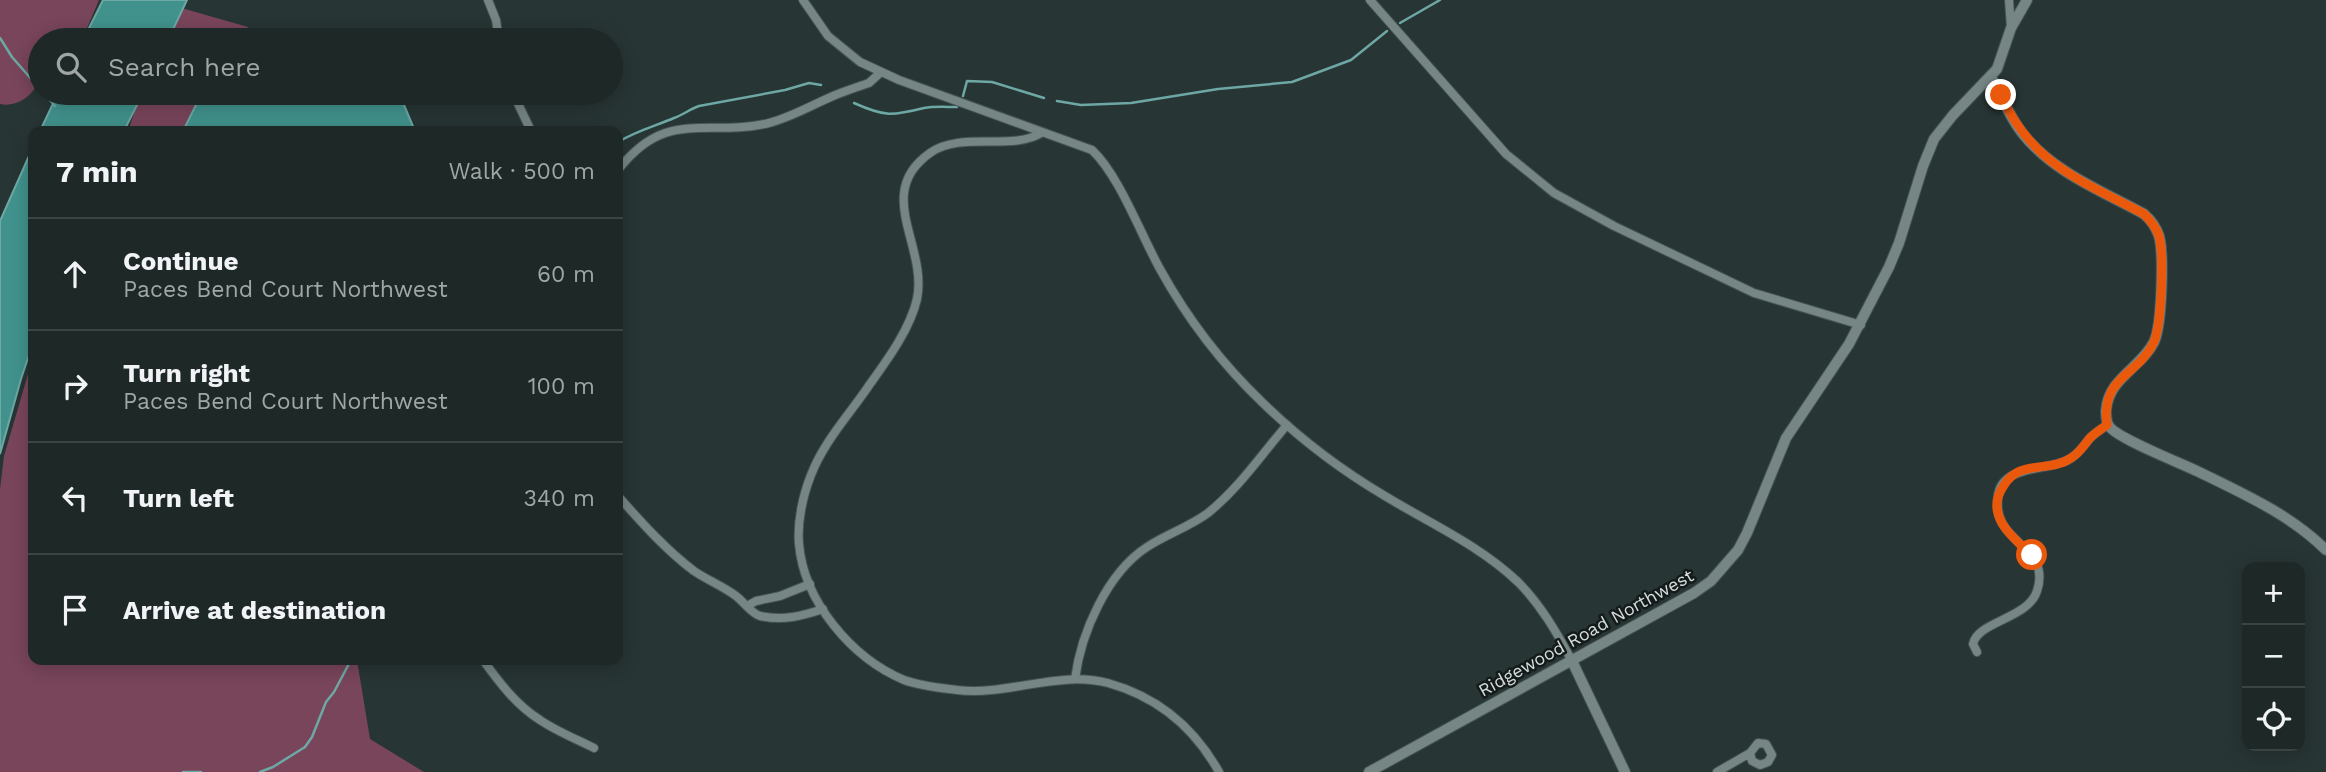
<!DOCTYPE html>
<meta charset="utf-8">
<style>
body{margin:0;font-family:"Work Sans",sans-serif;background:#2a3433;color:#f1f3f6}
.controls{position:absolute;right:21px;bottom:21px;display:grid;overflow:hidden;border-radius:14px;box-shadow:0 4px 18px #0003}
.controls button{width:63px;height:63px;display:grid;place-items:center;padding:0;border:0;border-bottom:2px solid #3b4444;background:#1d2827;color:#f1f3f6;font:35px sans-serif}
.stop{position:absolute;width:21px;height:21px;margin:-16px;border:5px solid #ea580c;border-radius:50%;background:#fff}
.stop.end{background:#ea580c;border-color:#fff;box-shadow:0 2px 7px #0008}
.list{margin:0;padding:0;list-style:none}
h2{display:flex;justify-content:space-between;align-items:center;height:91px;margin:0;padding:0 28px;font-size:30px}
h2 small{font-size:23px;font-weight:400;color:#a0a6a7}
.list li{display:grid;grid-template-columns:46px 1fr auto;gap:21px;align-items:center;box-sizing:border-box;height:112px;padding:0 28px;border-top:2px solid #3b4444}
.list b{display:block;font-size:26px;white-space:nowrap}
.list p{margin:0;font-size:23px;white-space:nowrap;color:#a0a6a7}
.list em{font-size:23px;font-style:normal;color:#a0a6a7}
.icon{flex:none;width:38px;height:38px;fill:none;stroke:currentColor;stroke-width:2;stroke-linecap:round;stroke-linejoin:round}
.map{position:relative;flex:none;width:2326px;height:772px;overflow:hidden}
.search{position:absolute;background:#1d2827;box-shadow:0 4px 18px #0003;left:28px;top:28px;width:595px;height:77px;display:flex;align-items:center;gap:18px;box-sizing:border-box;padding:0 24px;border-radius:38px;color:#a0a6a7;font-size:26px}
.panel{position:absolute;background:#1d2827;box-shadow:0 4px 18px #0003;left:28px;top:126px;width:595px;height:539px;border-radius:14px}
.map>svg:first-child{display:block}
.green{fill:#79455b}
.water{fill:#41928d;stroke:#6da8a5;stroke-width:2}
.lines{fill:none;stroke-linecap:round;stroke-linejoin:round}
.stream{stroke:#6da8a5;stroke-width:2.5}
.minor-casing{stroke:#465352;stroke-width:10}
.tertiary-casing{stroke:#465352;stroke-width:12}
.minor{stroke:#758684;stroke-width:8}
.tertiary{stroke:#758684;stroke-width:10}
.route{stroke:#ea580c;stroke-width:9}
.labels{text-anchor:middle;stroke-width:5;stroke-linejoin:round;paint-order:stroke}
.street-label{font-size:18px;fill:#d4dddc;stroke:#151b1b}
</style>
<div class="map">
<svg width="2326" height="772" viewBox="0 0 2326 772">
<rect width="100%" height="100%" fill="#273534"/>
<!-- green -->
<g class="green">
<path d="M0,0H99L82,40H40C40,51 42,63 40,74C38,93 18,108 0,104Z"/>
<polygon points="178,7 248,27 242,40 163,40"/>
<polygon points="141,93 218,93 200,131 128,131"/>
<polygon points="33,357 33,660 357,660 370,739 424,772 0,772 0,489 4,456"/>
</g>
<!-- water -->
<g class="water">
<polygon points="103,0 187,0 168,40 83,40"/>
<polygon points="58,93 143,93 124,131 40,131"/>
<polygon points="202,93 399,93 415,131 183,131"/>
<polygon points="33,147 33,343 21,379 0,454 0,221"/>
</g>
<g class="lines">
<!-- stream -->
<g class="stream">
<polyline points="1400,23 1440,0"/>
<polyline points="0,38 12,57 40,89"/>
<polyline points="44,93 55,106"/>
<polyline points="963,96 967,81 992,82 1044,98"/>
<polyline points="1057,101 1081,105 1131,103 1218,89 1292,82 1351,60 1387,31"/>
<path d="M854,103C885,117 892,116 924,108C934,106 947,107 957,107"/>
<path d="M618,142C636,131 655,126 674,118C683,115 690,109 699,106L785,90L809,83L821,85"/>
<polyline points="183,772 201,772"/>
<polyline points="260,772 273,767 305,747 312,737 326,702 334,692 351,660"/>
</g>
<defs>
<g id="minor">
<polyline points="488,0 496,20 499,40"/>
<path d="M803,0L828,36L860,62L899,80L1092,150C1119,175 1141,235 1160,269C1187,318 1223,365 1263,403C1300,439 1341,470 1385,496C1431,524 1479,545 1518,582C1541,605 1557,633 1572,661"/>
<polyline points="1370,0 1506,154 1554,193 1614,226 1754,293 1861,325"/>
<polyline points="2009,0 2011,28"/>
<polyline points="513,93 531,131"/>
<path d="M1041,133C1013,151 960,131 930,153C873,193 928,246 917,299C910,329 888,359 870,384C850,414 824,441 811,475C803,495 797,522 799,544C804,602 852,658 904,680C920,686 940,688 957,690C1008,696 1058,670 1108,683C1158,697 1194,727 1219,772"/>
<path d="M618,170C667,107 706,138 769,123C792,117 812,105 833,96C845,91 857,87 869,83L881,72"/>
<path d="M618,496C641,522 666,550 694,571C707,580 723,586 736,596C744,602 751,613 760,616C783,621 802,616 823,609"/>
<polyline points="747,606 756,601 780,596 810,584"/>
<path d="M1977,652L1973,644C1978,621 2028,619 2037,591C2051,549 2001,544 1998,509C1992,462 2042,473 2068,460C2078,455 2083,446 2090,438C2095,433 2102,429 2107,425"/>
<path d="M483,660C499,682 516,705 540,720C556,731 576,739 594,748"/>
<path d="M1075,679C1081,633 1107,573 1147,547C1167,534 1189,527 1208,513C1239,488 1261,455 1287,425"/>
<polyline points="1717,772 1750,753 1758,743 1766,744 1772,755 1768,762 1760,765 1752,761 1750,753"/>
</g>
<g id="tertiary">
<path d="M1991,77C2002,96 2009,117 2023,134C2053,172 2102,191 2144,214C2151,220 2156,227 2159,236C2164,254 2162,325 2154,342C2141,368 2108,378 2106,411C2106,416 2106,422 2109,426C2116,438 2183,464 2199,472C2244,494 2291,515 2326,550"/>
<polyline points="1572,661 1625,772"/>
<polyline points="1369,772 1694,593 1711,581 1738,550 1747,533 1786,438 1849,344 1889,267 1899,243 1923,166 1934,139 1953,115 1997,69 2011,28 2027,0"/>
</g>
</defs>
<!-- minor casing -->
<use href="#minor" class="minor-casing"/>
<!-- tertiary casing -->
<use href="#tertiary" class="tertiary-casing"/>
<!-- minor -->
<use href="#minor" class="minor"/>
<!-- tertiary -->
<use href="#tertiary" class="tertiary"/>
</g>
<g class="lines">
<!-- route -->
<path class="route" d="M2001,95C2032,165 2081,180 2144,214C2151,221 2156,227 2159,236C2164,254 2162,327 2153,344C2136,377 2101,376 2107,425C2101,429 2095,433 2090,438C2084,445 2080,453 2071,458C2057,468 2039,465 2023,470C2015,472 2007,479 2003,487C1984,515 2013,538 2032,555"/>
</g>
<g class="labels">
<!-- street labels -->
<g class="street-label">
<text transform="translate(1586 633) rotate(-29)" y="6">Ridgewood Road Northwest</text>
</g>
</g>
</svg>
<div class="controls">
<button>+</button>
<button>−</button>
<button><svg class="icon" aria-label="locate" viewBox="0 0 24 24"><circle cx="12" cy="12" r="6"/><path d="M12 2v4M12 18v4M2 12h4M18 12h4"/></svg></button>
</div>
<div class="stop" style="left:2032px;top:555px"></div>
<div class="stop end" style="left:2001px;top:95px"></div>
<div class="search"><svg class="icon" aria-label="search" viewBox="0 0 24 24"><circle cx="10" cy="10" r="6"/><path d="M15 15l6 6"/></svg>Search here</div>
<section class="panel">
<h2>7 min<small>Walk · 500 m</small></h2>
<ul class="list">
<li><svg class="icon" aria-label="ahead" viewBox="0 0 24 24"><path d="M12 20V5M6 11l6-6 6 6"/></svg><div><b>Continue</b><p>Paces Bend Court Northwest</p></div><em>60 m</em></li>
<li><svg class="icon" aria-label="right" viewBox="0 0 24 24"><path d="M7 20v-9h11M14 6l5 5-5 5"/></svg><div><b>Turn right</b><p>Paces Bend Court Northwest</p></div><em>100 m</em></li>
<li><svg class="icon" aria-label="left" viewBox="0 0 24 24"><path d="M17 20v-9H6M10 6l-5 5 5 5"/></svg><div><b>Turn left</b></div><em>340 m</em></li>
<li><svg class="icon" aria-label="arrive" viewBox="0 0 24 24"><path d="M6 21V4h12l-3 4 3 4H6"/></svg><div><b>Arrive at destination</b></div></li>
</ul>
</section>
</div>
